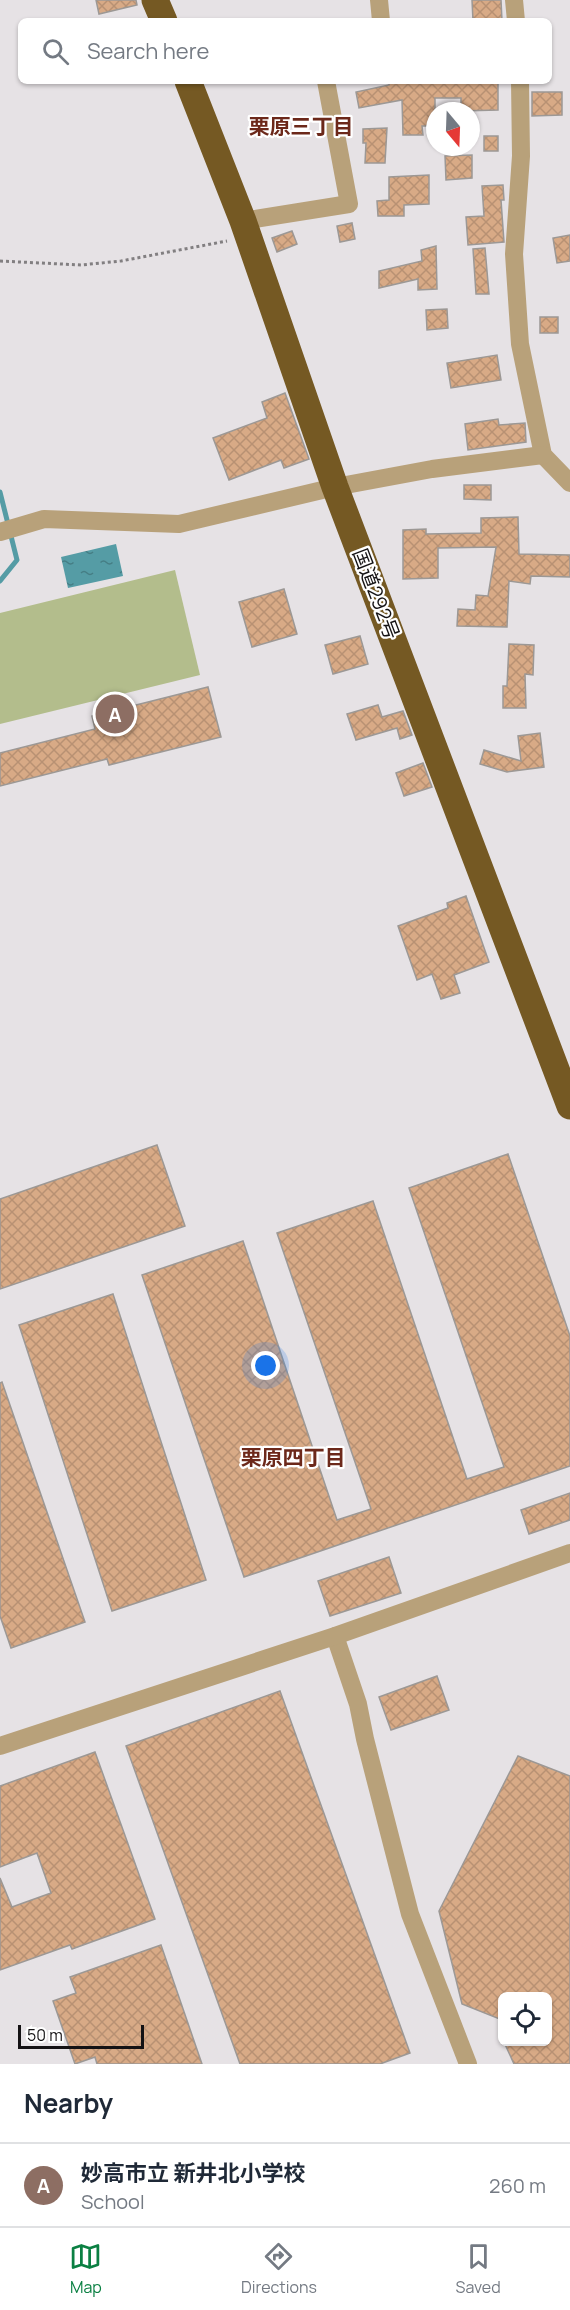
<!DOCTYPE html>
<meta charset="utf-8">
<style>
body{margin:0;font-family:Manrope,"Noto Sans JP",sans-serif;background:#f2f2f3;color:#1f2937}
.controls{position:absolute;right:18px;bottom:18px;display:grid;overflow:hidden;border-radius:9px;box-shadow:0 2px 4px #0004}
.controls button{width:54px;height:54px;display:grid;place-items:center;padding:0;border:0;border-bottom:2px solid #e0e1e3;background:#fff;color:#1f2937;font:30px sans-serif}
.compass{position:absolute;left:426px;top:102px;width:54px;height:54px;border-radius:50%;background:#fff;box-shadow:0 2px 4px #0004;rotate:161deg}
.scale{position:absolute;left:18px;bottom:15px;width:126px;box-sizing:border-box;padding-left:6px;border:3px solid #141214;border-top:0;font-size:16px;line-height:21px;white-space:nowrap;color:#141214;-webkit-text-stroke:4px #fff;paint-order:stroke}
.you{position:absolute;left:266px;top:1366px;width:21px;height:21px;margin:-15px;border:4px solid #fff;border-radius:50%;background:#1a73e8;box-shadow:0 0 0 9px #1a73e833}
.badge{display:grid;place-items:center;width:39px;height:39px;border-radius:50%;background:#0b8043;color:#fff;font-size:20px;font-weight:700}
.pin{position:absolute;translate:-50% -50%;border:3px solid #fff;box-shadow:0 2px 6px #0006}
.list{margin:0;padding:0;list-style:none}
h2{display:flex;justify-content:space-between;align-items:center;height:78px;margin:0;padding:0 24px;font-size:26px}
h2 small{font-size:20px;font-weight:400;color:#747a83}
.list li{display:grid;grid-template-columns:39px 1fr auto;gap:18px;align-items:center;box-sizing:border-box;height:84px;padding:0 24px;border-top:2px solid #e0e1e3}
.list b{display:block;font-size:22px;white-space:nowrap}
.list p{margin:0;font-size:20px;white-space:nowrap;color:#747a83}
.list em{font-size:20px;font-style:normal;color:#747a83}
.icon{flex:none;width:33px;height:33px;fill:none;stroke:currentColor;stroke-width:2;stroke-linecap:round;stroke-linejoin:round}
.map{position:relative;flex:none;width:570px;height:2064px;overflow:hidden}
.search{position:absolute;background:#fff;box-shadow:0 2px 4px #0004;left:18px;right:18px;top:18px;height:66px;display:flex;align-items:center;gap:15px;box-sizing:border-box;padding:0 21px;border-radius:9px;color:#747a83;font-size:22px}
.sheet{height:162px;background:#fff}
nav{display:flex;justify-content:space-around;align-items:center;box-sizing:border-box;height:84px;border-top:2px solid #e0e1e3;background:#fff;font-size:16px;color:#747a83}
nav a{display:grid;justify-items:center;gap:3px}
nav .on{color:#0b8043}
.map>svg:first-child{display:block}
.green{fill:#b3bd8c}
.water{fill:url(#water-ripples)}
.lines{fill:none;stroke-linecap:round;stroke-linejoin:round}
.stream{stroke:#559ca5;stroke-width:5}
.building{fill:url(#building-cross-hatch);stroke:#9c9895;stroke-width:1.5}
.path{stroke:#827f81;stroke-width:3;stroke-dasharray:3 3;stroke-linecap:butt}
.minor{stroke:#b8a17a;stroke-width:18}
.highway{stroke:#755923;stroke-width:27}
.labels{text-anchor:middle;stroke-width:4.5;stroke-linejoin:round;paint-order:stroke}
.street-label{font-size:20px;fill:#141214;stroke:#fff}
.neighbourhood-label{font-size:21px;font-weight:bold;fill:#6c281a;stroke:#fff}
</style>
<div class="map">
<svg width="570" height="2064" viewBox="0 0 570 2064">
<defs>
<pattern id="water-ripples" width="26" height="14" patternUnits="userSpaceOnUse" patternTransform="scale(1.5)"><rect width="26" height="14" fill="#559ca5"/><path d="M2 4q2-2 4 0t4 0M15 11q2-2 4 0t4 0" fill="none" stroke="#457e85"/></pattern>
<pattern id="building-cross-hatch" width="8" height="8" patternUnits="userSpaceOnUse" patternTransform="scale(1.5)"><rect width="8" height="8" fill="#d8aa86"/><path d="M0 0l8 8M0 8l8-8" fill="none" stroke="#b89173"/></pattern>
</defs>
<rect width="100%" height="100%" fill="#e6e2e5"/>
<!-- green -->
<polygon class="green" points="175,570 200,675 0,724 0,613"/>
<!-- water -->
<polygon class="water" points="116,544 123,576 68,588 61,557"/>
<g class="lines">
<!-- stream -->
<polyline class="stream" points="0,492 17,560 0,581"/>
</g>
<!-- building -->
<g class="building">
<polygon points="96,0 136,0 137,5 99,14"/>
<polygon points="472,0 501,0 502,21 473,21"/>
<polygon points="389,81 498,81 498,110 461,111 461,98 435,98 435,126 422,126 423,135 403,135 402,100 359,108 356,92 389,85"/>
<polygon points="532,92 562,92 562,115 532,116"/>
<polygon points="387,128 385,163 365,163 366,143 363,143 363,129"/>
<rect x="484" y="136" width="14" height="15"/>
<polygon points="472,155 472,178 446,180 445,156"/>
<polygon points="429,175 429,204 404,205 404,216 378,216 377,201 389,200 389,177"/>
<polygon points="503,185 504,200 501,200 504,242 468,245 466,217 484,216 482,186"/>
<polygon points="352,223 355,239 340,242 337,226"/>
<polygon points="292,231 297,244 277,252 272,238"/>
<polygon points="570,235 570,261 557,263 553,238"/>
<polygon points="436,246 437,289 418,290 418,279 379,288 379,271 422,261 421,250"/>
<polygon points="485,248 489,294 476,294 473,249"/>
<polygon points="447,309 448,328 427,330 426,310"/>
<rect x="540" y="317" width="18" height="16"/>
<polygon points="497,355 501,380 451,388 447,363"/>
<polygon points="285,393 309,459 284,468 281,460 229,480 213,438 267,418 262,402"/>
<polygon points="498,419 499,425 525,423 526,442 468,450 465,424"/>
<polygon points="464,485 491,485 491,500 464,499"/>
<polygon points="518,517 519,554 570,555 570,577 531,576 530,584 509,581 507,627 457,626 458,609 475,610 476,595 488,596 496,547 438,548 438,578 403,579 403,530 426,529 426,534 481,533 481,518"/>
<polygon points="284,589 297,634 252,647 239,602"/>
<polygon points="360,636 368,664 333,674 325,645"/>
<polygon points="509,644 534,645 533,675 525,674 526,708 503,708 503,686 507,686"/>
<polygon points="208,687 221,737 109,765 107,759 0,786 0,753 95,729 92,716"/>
<polygon points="378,705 382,717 403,711 412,735 400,739 397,728 356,740 347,714"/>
<polygon points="540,733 544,767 507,772 480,764 484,750 521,761 518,736"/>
<polygon points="423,763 432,787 404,796 396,773"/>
<polygon points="466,896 489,962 454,975 460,993 441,999 432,974 417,980 398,926 448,908 447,903"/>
<polygon points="157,1145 185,1226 0,1289 0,1199"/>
<polygon points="508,1154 570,1336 570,1466 244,1577 142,1275 243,1241 337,1520 371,1509 277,1233 373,1201 467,1479 504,1467 409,1188"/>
<polygon points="113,1294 206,1580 112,1611 19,1325"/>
<polygon points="2,1382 85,1622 11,1648 0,1616 0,1383"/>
<polygon points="570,1493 570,1520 529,1534 521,1510"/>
<polygon points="389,1557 401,1593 330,1616 318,1581"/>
<polygon points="437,1676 449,1710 391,1730 379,1697"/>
<polygon points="280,1691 410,2053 380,2064 240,2064 126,1746"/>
<polygon points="95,1752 155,1919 72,1949 70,1945 0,1970 0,1878 12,1907 51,1893 37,1853 0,1867 0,1786"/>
<polygon points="518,1756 570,1776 570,2064 514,2064 504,2042 548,2042 548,1996 502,1996 502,2020 462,2004 439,1911"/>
<polygon points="161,1945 202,2064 97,2064 95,2057 75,2064 53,2001 76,1993 70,1977"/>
</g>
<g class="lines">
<!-- path -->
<polyline class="path" points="0,261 81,265 121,261 227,241"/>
<!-- minor -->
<g class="minor">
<polyline points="379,0 381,21"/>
<polyline points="514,0 516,21"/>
<polyline points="520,81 521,156 514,254 520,344 543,455 570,483"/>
<polyline points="243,221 349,204 326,81"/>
<polyline points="0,532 44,519 179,524 335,487 432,469 543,455"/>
<polyline points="335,1636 358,1704 365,1739 410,1914 468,2064"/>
<polyline points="0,1746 335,1636 570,1553"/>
</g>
<!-- highway -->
<g class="highway">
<polyline points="155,0 164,21"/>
<polyline points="188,81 243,221 335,487 570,1106"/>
</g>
</g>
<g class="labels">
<!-- street labels -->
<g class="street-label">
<text transform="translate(376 594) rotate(69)" y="7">国道292号</text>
</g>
<!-- neighbourhood labels -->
<g class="neighbourhood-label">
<text x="301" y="134">栗原三丁目</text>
<text x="293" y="1465">栗原四丁目</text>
</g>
</g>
</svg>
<div class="controls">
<button><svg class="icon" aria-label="locate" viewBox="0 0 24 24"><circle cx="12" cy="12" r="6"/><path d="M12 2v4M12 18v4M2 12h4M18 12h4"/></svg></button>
</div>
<svg class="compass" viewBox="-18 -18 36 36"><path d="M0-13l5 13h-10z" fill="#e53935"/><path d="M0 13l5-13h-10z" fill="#747a83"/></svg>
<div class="scale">50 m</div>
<div class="you"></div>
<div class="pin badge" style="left:115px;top:714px;background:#8d6e63">A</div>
<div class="search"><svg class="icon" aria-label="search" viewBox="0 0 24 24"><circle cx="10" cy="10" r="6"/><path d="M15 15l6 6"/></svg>Search here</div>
</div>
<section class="sheet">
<h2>Nearby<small></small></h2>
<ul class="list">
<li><span class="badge" style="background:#8d6e63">A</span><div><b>妙高市立 新井北小学校</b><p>School</p></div><em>260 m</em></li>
</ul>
</section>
<nav>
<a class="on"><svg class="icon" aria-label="map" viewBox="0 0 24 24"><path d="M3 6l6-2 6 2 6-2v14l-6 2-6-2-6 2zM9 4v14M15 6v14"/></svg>Map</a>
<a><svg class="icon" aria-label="directions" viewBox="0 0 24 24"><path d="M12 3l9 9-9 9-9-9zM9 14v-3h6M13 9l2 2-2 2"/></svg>Directions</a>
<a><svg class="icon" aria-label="saved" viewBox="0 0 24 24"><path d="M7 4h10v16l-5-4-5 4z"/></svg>Saved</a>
</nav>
